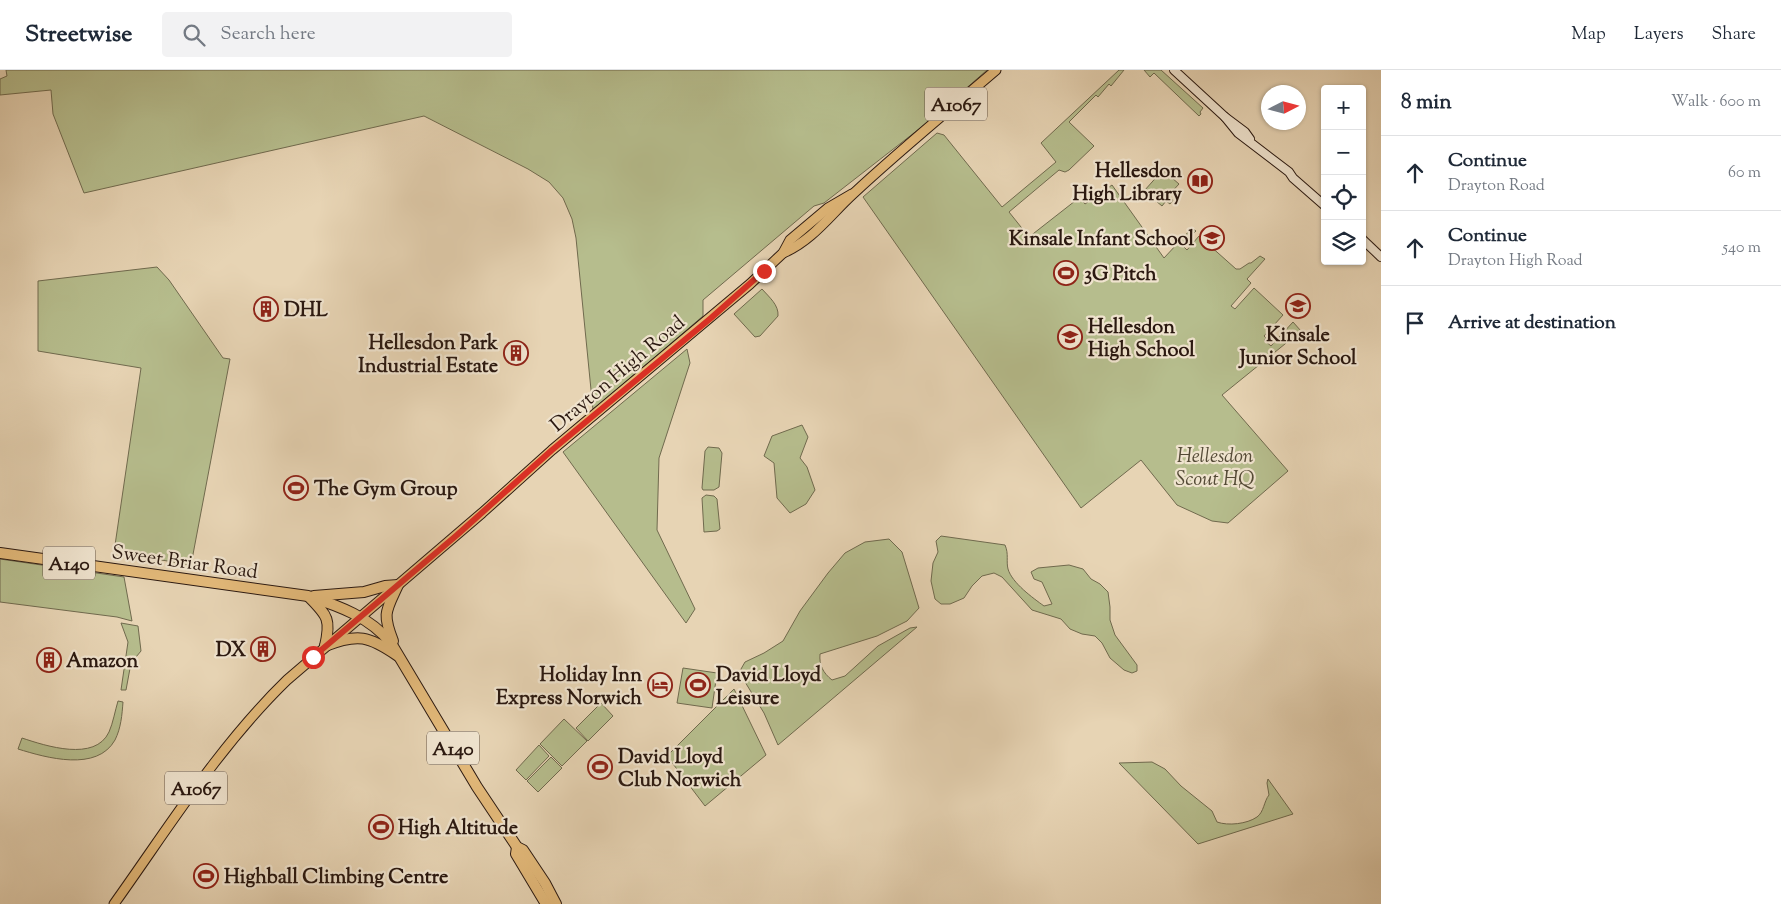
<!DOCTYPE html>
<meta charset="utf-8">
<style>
body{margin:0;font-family:"Sorts Mill Goudy",serif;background:#f2f2f3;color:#1f2937}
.controls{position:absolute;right:15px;top:15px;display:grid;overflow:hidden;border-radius:5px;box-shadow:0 1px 4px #0004}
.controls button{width:45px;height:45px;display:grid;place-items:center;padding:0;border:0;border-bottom:1px solid #e0e1e3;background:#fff;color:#1f2937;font:25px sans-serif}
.compass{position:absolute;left:1261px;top:15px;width:45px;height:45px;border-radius:50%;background:#fff;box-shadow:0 1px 4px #0004;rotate:84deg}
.stop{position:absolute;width:15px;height:15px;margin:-11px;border:4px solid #d93025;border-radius:50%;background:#fff}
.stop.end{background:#d93025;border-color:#fff;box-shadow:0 1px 5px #0008}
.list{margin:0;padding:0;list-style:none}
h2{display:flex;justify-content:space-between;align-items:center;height:65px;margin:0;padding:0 20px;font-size:21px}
h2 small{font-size:16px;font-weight:400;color:#747a83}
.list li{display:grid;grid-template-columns:32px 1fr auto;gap:15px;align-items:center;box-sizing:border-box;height:75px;padding:0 20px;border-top:1px solid #e0e1e3}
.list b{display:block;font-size:19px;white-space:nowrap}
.list p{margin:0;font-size:16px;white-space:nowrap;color:#747a83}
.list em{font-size:16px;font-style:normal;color:#747a83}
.icon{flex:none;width:28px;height:28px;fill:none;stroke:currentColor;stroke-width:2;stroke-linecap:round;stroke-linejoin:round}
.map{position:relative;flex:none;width:1381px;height:834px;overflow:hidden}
header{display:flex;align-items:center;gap:30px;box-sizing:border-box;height:70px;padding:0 25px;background:#fff;border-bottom:1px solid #e0e1e3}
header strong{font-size:24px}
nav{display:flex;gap:28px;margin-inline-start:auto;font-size:18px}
.search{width:350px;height:45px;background:#f2f2f3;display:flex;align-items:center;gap:12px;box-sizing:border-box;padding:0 18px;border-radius:5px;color:#747a83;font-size:19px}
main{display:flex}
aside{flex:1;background:#fff}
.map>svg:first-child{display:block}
.green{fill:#b6bd8d;stroke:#706a4e}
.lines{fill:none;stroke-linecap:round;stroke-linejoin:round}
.secondary-casing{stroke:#2a1810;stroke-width:10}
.primary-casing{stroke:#2a1810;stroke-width:11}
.highway-casing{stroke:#2a1810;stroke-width:12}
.secondary{stroke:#efe3ce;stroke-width:8}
.primary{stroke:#e4ba7a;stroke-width:9}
.highway{stroke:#e4ba7a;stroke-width:10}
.route{stroke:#d93025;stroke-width:6}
.labels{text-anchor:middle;stroke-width:4.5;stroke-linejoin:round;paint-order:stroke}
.shield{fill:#efe3ce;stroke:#655549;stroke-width:1}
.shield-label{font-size:19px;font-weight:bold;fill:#2a1810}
.poi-label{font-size:20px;font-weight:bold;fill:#2a1810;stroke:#efe3ce;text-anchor:start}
.street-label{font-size:20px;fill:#2a1810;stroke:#efe3ce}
.park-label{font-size:20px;font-style:italic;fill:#544a36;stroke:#efe3ce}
</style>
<header>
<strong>Streetwise</strong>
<div class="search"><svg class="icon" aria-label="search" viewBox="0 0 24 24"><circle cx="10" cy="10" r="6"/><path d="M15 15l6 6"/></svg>Search here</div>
<nav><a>Map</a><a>Layers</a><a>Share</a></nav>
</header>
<main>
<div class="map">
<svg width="1381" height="834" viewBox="0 0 1381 834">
<rect width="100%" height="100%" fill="#e7d4b4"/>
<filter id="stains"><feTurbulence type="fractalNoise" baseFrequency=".004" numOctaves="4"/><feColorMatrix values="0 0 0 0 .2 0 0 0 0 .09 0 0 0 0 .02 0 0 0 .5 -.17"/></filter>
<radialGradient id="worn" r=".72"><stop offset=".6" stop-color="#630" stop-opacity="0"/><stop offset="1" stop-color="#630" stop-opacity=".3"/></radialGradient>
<!-- green -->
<g class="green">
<polygon points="6,0 987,0 928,52 824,133 814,136 703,230 703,246 593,340 576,168 572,149 563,128 549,112 528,99 424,46 84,123 53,44 51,20 0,25 0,9 7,6"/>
<polygon points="1119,0 1124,0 1111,16 1109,14 1098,27 1096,25 1069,52 1094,76 1069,100 1065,102 1059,100 1009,142 1029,167 1075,131 1081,129 1085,134 1112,115 1164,188 1192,158 1196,161 1182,175 1187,180 1199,166 1236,199 1240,199 1249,193 1251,193 1260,186 1265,189 1247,209 1251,213 1231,236 1235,239 1254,218 1283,245 1264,266 1266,268 1264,270 1271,276 1293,252 1301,261 1222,325 1288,401 1228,453 1212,451 1177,435 1141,390 1081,438 863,127 937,63 944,65 1002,137 1056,92 1041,73"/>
<polygon points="1144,0 1161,0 1203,38 1200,42 1201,44 1199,46 1154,3 1150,7"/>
<polygon points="1157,95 1179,114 1168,126 1173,130 1170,134 1166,131 1162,136 1144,121 1161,102 1156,96"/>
<polygon points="157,197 169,210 223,288 230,289 191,495 114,482 141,298 38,281 38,211"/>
<path d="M762,219C769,227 779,235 778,246L760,266L755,267L734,244Z"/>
<polygon points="687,279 690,293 659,388 657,460 695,539 686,553 563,382"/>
<polygon points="802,355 808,367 800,388 807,397 815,420 806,434 790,443 777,428 774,393 764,386 772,366"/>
<polygon points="708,377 719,378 722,383 719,417 714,420 703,420 702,418 705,381"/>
<polygon points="706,425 714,426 717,429 720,459 717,461 704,462 702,428"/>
<path d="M941,466L1005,475C1009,484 1006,491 1008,499C1012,513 1033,528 1044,536L1052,534L1042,512L1034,509L1031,502L1038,498L1069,495L1083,499L1091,509L1100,514L1108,522L1110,537V550L1115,565L1137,595V601L1132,603L1124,600L1110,588L1102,573L1095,566L1082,564L1070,559L1061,549L1032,540L1002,507L994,503L982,506L972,516L964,528L950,534H941L935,529L931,511L933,493L938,482L936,471Z"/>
<path d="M889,469L902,482L919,538L907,551L877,566L820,584C819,595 823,603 832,610L845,606L878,576L910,558L917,557L778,675L764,643L742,607L741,599L745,592L764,583L783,571L800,541L828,503L845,483L865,472Z"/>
<polygon points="0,489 124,507 132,551 117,547 0,532"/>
<polygon points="121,553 138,556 141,581 131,593 126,620 121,620 128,572"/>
<polygon points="683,598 717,603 712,638 677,633"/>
<polygon points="734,619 766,685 705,736 667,686"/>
<path d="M118,631L123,632C122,645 121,658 115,670C97,702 47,688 18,679L22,668C46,676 95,692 109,662C113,653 115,641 118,631Z"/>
<polygon points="601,633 613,646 588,671 576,658"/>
<polygon points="564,649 587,671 562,696 540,674"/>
<polygon points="539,675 549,686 526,710 516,700"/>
<polygon points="551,687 562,698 538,722 527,711"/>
<path d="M1152,692L1165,699L1181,716L1212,741L1217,752C1228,756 1247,754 1257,747C1264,742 1264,731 1269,725L1267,713L1268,709L1293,744L1198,774L1119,693Z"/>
</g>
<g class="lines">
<defs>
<g id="secondary">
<polyline points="1174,0 1225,47 1245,62 1250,69"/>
<polyline points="1225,47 1238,63 1289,102 1293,108 1325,136"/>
<polyline points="1362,169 1381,187"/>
</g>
<g id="primary">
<path d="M783,183C812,171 831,144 853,124C899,81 948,41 996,0"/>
<path d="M114,834C169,757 219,676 287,610L482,443L552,380L750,214L783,183L790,170L828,138L852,124"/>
</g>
<g id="highway">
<path d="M0,483L308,526C339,536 370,547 391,573L477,717L517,777L523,780L545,813L556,834"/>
<path d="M314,526L364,522L385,516L398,515C386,541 382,543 393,571"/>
<path d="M309,527C328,546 331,550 325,576"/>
<path d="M325,576C358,563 369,566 398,586"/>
<polyline points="517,777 516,784 546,834"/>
</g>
</defs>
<!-- secondary casing -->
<use href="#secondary" class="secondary-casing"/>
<!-- primary casing -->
<use href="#primary" class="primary-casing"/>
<!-- highway casing -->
<use href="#highway" class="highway-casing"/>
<!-- secondary -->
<use href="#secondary" class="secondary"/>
<!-- primary -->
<use href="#primary" class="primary"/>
<!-- highway -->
<use href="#highway" class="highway"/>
</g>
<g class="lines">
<!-- route -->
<polyline class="route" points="313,587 457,465 552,380 711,248 764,201"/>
</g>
<!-- icons -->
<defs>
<symbol id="library-ring" viewBox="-11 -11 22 22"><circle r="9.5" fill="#efe3ce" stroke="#8f2418" stroke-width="1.5"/><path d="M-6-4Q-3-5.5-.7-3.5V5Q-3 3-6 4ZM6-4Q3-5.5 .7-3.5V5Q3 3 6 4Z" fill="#8f2418"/></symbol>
<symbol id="school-ring" viewBox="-11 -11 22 22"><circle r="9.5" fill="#efe3ce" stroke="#8f2418" stroke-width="1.5"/><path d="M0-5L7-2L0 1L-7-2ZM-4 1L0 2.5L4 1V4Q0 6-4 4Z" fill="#8f2418"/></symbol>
<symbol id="stadium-ring" viewBox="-11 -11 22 22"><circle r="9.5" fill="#efe3ce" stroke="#8f2418" stroke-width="1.5"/><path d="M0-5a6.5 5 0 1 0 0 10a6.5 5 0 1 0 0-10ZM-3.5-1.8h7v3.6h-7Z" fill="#8f2418"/></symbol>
<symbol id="building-ring" viewBox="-11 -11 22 22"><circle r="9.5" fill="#efe3ce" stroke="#8f2418" stroke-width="1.5"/><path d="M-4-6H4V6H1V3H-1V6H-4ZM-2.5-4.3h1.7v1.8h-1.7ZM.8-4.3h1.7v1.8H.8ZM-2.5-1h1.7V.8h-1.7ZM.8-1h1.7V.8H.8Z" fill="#8f2418"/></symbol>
<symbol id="hotel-ring" viewBox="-11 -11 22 22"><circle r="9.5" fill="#efe3ce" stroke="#8f2418" stroke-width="1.5"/><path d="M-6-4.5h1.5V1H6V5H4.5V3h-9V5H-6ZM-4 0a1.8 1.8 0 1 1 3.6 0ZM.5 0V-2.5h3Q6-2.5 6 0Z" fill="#8f2418"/></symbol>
</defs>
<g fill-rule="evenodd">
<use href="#library-ring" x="1186" y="97" width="28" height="28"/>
<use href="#school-ring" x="1198" y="154" width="28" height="28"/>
<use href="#stadium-ring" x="1052" y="189" width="28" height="28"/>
<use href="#school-ring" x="1284" y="222" width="28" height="28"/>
<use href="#building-ring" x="252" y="225" width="28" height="28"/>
<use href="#school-ring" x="1056" y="253" width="28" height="28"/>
<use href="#building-ring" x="502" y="269" width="28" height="28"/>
<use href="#stadium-ring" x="282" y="404" width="28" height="28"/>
<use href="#building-ring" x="249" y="565" width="28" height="28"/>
<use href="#building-ring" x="35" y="576" width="28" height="28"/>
<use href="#hotel-ring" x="646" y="601" width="28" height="28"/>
<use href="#stadium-ring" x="684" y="601" width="28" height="28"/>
<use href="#stadium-ring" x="586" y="683" width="28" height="28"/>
<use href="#stadium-ring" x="367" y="743" width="28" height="28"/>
<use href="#stadium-ring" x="192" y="792" width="28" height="28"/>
</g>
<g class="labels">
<!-- shield labels -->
<g class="shield">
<rect x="925" y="17.5" width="62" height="33" rx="4"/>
<rect x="43" y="476.5" width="52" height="33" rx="4"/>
<rect x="427" y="661.5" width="52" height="33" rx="4"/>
<rect x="165" y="701.5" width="62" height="33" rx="4"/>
</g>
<g class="shield-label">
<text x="956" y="41">A1067</text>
<text x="69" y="500">A140</text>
<text x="453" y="685">A140</text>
<text x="196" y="725">A1067</text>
</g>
<!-- poi labels -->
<g class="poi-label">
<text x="1182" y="107" text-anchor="end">Hellesdon<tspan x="1182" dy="23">High Library</tspan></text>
<text x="1194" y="175" text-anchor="end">Kinsale Infant School</text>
<text x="1084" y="210">3G Pitch</text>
<text x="284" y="246">DHL</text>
<text x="1088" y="263">Hellesdon<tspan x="1088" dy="23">High School</tspan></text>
<text x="1298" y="271" text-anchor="middle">Kinsale<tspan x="1298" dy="23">Junior School</tspan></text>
<text x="498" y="279" text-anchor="end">Hellesdon Park<tspan x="498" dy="23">Industrial Estate</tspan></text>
<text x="314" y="425">The Gym Group</text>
<text x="246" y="586" text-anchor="end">DX</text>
<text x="66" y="597">Amazon</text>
<text x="642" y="611" text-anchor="end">Holiday Inn<tspan x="642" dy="23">Express Norwich</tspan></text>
<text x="716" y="611">David Lloyd<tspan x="716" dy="23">Leisure</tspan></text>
<text x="618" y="693">David Lloyd<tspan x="618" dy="23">Club Norwich</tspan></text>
<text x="398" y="764">High Altitude</text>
<text x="224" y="813">Highball Climbing Centre</text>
</g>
<!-- street labels -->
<g class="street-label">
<text transform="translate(617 303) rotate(-40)" y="7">Drayton High Road</text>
<text transform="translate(185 491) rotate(8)" y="7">Sweet Briar Road</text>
</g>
<!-- park labels -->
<g class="park-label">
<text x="1215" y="392">Hellesdon<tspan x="1215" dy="23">Scout HQ</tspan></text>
</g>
</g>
<rect width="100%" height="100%" filter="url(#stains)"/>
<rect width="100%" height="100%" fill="url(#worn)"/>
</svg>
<div class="controls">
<button>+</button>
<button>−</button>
<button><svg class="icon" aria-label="locate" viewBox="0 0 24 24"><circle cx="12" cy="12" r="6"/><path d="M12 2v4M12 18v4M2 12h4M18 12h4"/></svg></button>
<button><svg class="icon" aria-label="layers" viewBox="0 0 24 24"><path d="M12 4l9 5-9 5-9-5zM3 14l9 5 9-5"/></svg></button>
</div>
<svg class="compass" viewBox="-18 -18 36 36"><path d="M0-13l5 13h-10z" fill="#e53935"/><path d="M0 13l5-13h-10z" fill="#747a83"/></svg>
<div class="stop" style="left:313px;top:587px"></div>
<div class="stop end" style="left:764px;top:201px"></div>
</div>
<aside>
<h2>8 min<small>Walk · 600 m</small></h2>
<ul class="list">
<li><svg class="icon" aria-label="ahead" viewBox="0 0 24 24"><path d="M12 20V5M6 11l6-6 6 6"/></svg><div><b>Continue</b><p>Drayton Road</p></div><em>60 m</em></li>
<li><svg class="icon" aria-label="ahead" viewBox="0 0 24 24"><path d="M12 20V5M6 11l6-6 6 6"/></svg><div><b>Continue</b><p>Drayton High Road</p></div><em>540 m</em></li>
<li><svg class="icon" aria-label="arrive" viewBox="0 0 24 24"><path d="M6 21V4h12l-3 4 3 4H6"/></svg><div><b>Arrive at destination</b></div></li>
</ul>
</aside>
</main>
